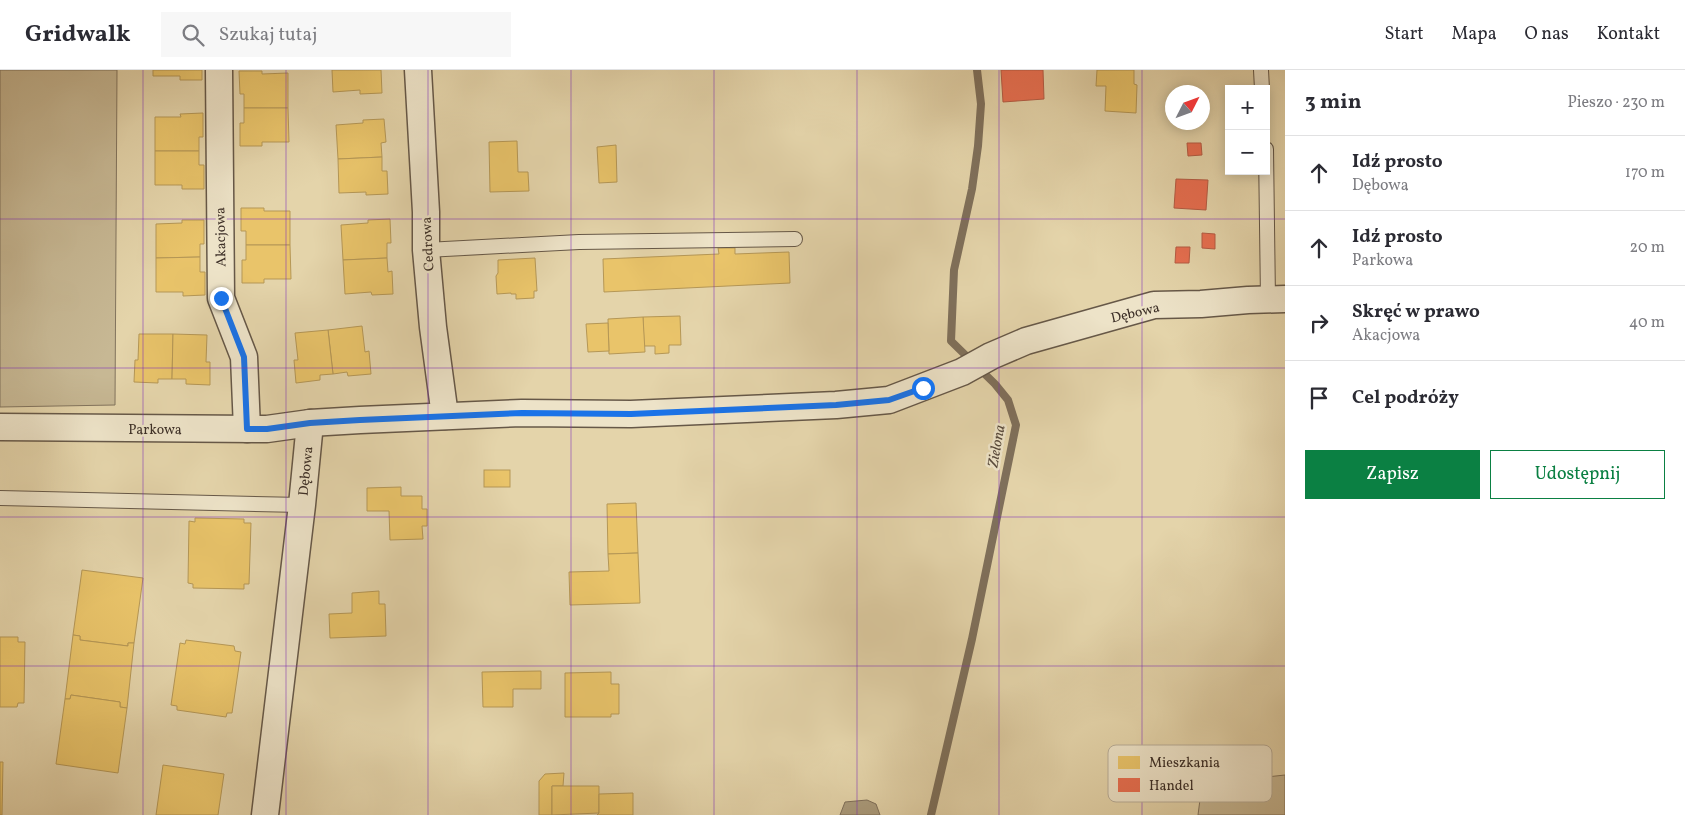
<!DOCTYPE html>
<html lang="pl">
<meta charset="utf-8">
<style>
body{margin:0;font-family:Vollkorn,serif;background:#f7f7f7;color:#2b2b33}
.controls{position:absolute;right:15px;top:15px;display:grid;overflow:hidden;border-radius:0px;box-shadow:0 2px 12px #0003}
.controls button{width:45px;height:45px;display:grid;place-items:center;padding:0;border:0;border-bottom:1px solid #e1e1e2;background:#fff;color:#2b2b33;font:25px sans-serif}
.compass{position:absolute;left:1165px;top:15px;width:45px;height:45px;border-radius:50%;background:#fff;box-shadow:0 2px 12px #0003;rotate:48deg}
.stop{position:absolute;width:15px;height:15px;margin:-11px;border:4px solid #1a73e8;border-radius:50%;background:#fff}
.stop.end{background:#1a73e8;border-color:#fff;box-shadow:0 1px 5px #0008}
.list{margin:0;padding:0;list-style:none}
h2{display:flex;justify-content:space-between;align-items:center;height:65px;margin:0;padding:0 20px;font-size:21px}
h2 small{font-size:16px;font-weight:400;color:#7c7c81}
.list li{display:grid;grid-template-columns:32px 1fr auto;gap:15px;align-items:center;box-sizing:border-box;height:75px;padding:0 20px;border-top:1px solid #e1e1e2}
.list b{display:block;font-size:19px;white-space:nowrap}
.list p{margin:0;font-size:16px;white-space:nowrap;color:#7c7c81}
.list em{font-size:16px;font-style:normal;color:#7c7c81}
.actions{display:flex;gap:10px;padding:15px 20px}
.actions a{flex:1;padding:11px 0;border:1px solid #0b8043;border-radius:0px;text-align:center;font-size:18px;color:#0b8043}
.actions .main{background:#0b8043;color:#fff}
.icon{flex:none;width:28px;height:28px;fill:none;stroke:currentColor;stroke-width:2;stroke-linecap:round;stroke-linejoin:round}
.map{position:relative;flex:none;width:1285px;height:745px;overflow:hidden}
header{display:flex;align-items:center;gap:30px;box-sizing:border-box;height:70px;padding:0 25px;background:#fff;border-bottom:1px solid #e1e1e2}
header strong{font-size:24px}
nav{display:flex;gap:28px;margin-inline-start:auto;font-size:18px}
.search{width:350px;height:45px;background:#f7f7f7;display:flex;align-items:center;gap:12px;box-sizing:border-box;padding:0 18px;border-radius:0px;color:#7c7c81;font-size:19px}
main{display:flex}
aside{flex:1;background:#fff}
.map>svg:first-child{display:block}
.green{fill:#c7b894;stroke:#82745e}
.water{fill:#ab9c7d;stroke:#7f705b}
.homes{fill:#e9c46a;stroke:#b59756}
.shops{fill:#e76f51;stroke:#b45c44}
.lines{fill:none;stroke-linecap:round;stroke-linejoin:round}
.stream{stroke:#7f705b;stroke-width:8}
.service-casing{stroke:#665848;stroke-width:16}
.minor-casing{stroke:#665848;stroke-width:29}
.service{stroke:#ede3c8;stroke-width:14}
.minor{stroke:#ede3c8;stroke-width:26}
.route{stroke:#1a73e8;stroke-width:6}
.grid{fill:none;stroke:#7b2cbf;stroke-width:1;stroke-opacity:0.55}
.labels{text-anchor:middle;stroke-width:5;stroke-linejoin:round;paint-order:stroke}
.street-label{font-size:14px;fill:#3c2f27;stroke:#ede3c8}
.water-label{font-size:15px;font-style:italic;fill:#584a3c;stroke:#ede3c8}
.key{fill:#ede3c8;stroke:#b8ad98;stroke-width:1}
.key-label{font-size:14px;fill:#3c2f27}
</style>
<header>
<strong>Gridwalk</strong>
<div class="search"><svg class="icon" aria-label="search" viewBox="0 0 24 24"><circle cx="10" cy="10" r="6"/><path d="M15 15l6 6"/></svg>Szukaj tutaj</div>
<nav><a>Start</a><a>Mapa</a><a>O nas</a><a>Kontakt</a></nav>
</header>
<main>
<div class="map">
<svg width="1285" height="745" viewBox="0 0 1285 745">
<rect width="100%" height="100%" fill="#e4d4aa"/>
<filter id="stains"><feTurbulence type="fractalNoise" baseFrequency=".004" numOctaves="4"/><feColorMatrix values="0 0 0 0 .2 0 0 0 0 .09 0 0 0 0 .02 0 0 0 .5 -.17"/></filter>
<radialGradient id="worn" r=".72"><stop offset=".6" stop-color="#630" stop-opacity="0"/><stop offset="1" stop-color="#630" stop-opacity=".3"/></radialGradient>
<!-- green -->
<g class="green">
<polygon points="0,0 117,0 115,335 0,337"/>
<polygon points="1285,705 1285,745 1198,745 1202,714"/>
</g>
<!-- water -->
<polygon class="water" points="867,730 876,734 880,745 840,745 845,732"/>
<!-- homes -->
<g class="homes">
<polygon points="153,0 202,0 202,10 180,10 180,6 153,6"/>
<polygon points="332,0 381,0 382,23 360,24 360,20 333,22"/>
<polygon points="1097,0 1134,0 1134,14 1137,15 1136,43 1105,41 1106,16 1096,16"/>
<polygon points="239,1 262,1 262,4 288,3 288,38 244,38 244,24 240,24"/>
<polygon points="244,38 288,38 289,72 262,72 262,76 240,76 240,53 244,53"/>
<polygon points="203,43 203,67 199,67 199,81 155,81 155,47 181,47 180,44"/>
<polygon points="384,49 386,72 381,73 382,87 338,89 336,55 363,53 363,50"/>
<polygon points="517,71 518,102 528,102 529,121 490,122 489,72"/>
<polygon points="616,75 617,112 599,113 597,77"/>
<polygon points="155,81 199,81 199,95 204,95 204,119 182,119 182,115 155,115"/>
<polygon points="382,87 382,101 387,101 388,124 366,125 366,122 339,123 338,89"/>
<polygon points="241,138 264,138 264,141 290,141 290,175 246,175 246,161 241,161"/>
<polygon points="390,149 391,173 387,173 387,188 343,190 341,155 368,153 368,150"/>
<polygon points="182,150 204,150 204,174 200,174 200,187 156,188 156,154 182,153"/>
<polygon points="246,175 290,175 291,209 264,209 264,213 242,213 242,190 246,190"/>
<polygon points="718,178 735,178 735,184 789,182 790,213 604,222 603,189 719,184"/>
<polygon points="200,187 200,202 205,202 205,225 183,226 183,222 156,222 156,188"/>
<polygon points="387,188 388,202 392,201 393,224 372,225 371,222 345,224 343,190"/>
<polygon points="535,188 537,221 534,221 534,228 516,229 516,224 511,224 511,223 497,224 496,206 498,203 498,190"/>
<polygon points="680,246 681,275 669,275 669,283 655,284 655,276 644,276 643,247"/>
<polygon points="643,247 645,282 609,284 608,249"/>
<polygon points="608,253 609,281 588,282 586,254"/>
<polygon points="362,256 365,282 369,281 371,304 348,306 347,302 333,304 328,260"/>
<polygon points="328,260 333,304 320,305 320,310 296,313 294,290 298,290 295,263"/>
<polygon points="139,264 173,264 172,309 158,309 158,313 134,312 135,290 138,290"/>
<polygon points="173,264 207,265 206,292 210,292 210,315 186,314 186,309 172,309"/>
<rect x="484" y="400" width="26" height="17"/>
<polygon points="401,417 401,426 422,426 422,439 427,439 427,456 422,456 423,469 390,470 389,441 367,441 367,418"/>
<polygon points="636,433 638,483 608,484 607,434"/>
<polygon points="195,448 244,449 244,453 251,453 249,514 244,514 244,519 193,518 193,514 188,513 189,451 195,452"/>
<polygon points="638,483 640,533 570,535 569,502 609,501 608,484"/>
<polygon points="82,500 143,508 134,573 128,573 128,576 80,570 80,566 73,565"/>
<polygon points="379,521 379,534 385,534 386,566 330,568 329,544 352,543 352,523"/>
<polygon points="73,565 80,566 80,570 128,576 128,573 134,573 127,638 120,637 120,632 71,625 70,629 65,629"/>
<polygon points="0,567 18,567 18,572 25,572 24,633 18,633 17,637 0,637"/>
<polygon points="186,570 234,576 235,581 241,582 232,643 227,643 226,647 177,640 177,636 171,635 180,573 185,574"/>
<polygon points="541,601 541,619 513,619 513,637 483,637 482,602"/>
<polygon points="611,602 611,614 619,614 619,644 611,644 611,647 565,647 565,603"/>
<polygon points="71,625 120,632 120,637 127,638 118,703 56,694 65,629 70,629"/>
<polygon points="0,692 3,692 2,745 0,745"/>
<polygon points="163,695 224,704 218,745 156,745"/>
<polygon points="564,703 563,716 552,716 552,745 539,745 539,711 545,704"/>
<polygon points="552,716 599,716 599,743 552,745"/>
<polygon points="633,723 633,745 597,745 599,743 599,724"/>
</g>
<!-- shops -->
<g class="shops">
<polygon points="1001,0 1043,0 1044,29 1003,32"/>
<polygon points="1187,73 1201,73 1202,85 1188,86"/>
<polygon points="1176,109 1208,110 1206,140 1174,138"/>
<polygon points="1202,163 1215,164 1215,179 1202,178"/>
<polygon points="1176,177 1190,177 1189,193 1175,193"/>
</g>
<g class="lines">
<!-- stream -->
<polyline class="stream" points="931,745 972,569 1016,355 1008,330 995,314 951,271 954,200 972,119 978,76 981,34 977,0"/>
<defs>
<g id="service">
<polyline points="1261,0 1262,19"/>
<polyline points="1266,79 1268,230"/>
<polyline points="426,180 579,172 795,169"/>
<polyline points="0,428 302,435"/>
</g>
<g id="minor">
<polyline points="219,0 221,228 244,287 247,359"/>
<polyline points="418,0 426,142 426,180 433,257 445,346"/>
<polyline points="0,357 267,359 310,353 360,350 522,343 631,344 836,335 889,330 962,302 991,286 1026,271 1154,235 1201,234 1248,230 1285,229"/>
<polyline points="265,745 302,435 310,353"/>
</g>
</defs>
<!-- service casing -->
<use href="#service" class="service-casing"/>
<!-- minor casing -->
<use href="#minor" class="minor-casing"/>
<!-- service -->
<use href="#service" class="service"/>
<!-- minor -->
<use href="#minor" class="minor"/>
</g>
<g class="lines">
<!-- route -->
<polyline class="route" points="221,228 244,287 247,359 267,359 310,353 360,350 522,343 631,344 836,335 889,330 923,318"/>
</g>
<!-- grid -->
<path class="grid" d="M143,0V745M286,0V745M428,0V745M571,0V745M714,0V745M857,0V745M999,0V745M1142,0V745M0,149H1285M0,298H1285M0,447H1285M0,596H1285"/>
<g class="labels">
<!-- street labels -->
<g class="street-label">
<text transform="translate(220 167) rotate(-91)" y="5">Akacjowa</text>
<text transform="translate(427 174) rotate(-93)" y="5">Cedrowa</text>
<text transform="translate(1135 242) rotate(-13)" y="5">Dębowa</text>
<text x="155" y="364">Parkowa</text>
<text transform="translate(305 401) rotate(-84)" y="5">Dębowa</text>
</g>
<!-- water labels -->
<g class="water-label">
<text transform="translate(996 376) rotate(-80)" y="5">Zielona</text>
</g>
</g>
<!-- legend -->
<rect x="1108" y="675" width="164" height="57" rx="8" class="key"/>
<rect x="1118" y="686" width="22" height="13" fill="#e9c46a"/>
<rect x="1118" y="708" width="22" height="14" fill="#e76f51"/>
<g class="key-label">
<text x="1149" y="697">Mieszkania</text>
<text x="1149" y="720">Handel</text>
</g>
<rect width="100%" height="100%" filter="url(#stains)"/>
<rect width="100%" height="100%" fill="url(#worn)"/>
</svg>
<div class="controls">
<button>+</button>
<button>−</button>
</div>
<svg class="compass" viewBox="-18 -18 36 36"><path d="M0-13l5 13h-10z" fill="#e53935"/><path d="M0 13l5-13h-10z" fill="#7c7c81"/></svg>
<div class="stop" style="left:923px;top:318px"></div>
<div class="stop end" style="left:221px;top:228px"></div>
</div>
<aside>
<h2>3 min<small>Pieszo · 230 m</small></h2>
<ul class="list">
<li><svg class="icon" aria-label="ahead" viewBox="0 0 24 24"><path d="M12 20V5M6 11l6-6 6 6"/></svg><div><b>Idź prosto</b><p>Dębowa</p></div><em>170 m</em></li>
<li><svg class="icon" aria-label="ahead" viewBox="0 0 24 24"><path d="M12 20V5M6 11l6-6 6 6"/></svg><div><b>Idź prosto</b><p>Parkowa</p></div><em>20 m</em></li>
<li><svg class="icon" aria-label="right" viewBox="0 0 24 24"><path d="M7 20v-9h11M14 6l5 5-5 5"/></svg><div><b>Skręć w prawo</b><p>Akacjowa</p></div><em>40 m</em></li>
<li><svg class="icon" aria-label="arrive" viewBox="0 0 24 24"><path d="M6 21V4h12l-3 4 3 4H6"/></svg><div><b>Cel podróży</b></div></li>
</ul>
<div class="actions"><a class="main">Zapisz</a><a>Udostępnij</a></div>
</aside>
</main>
